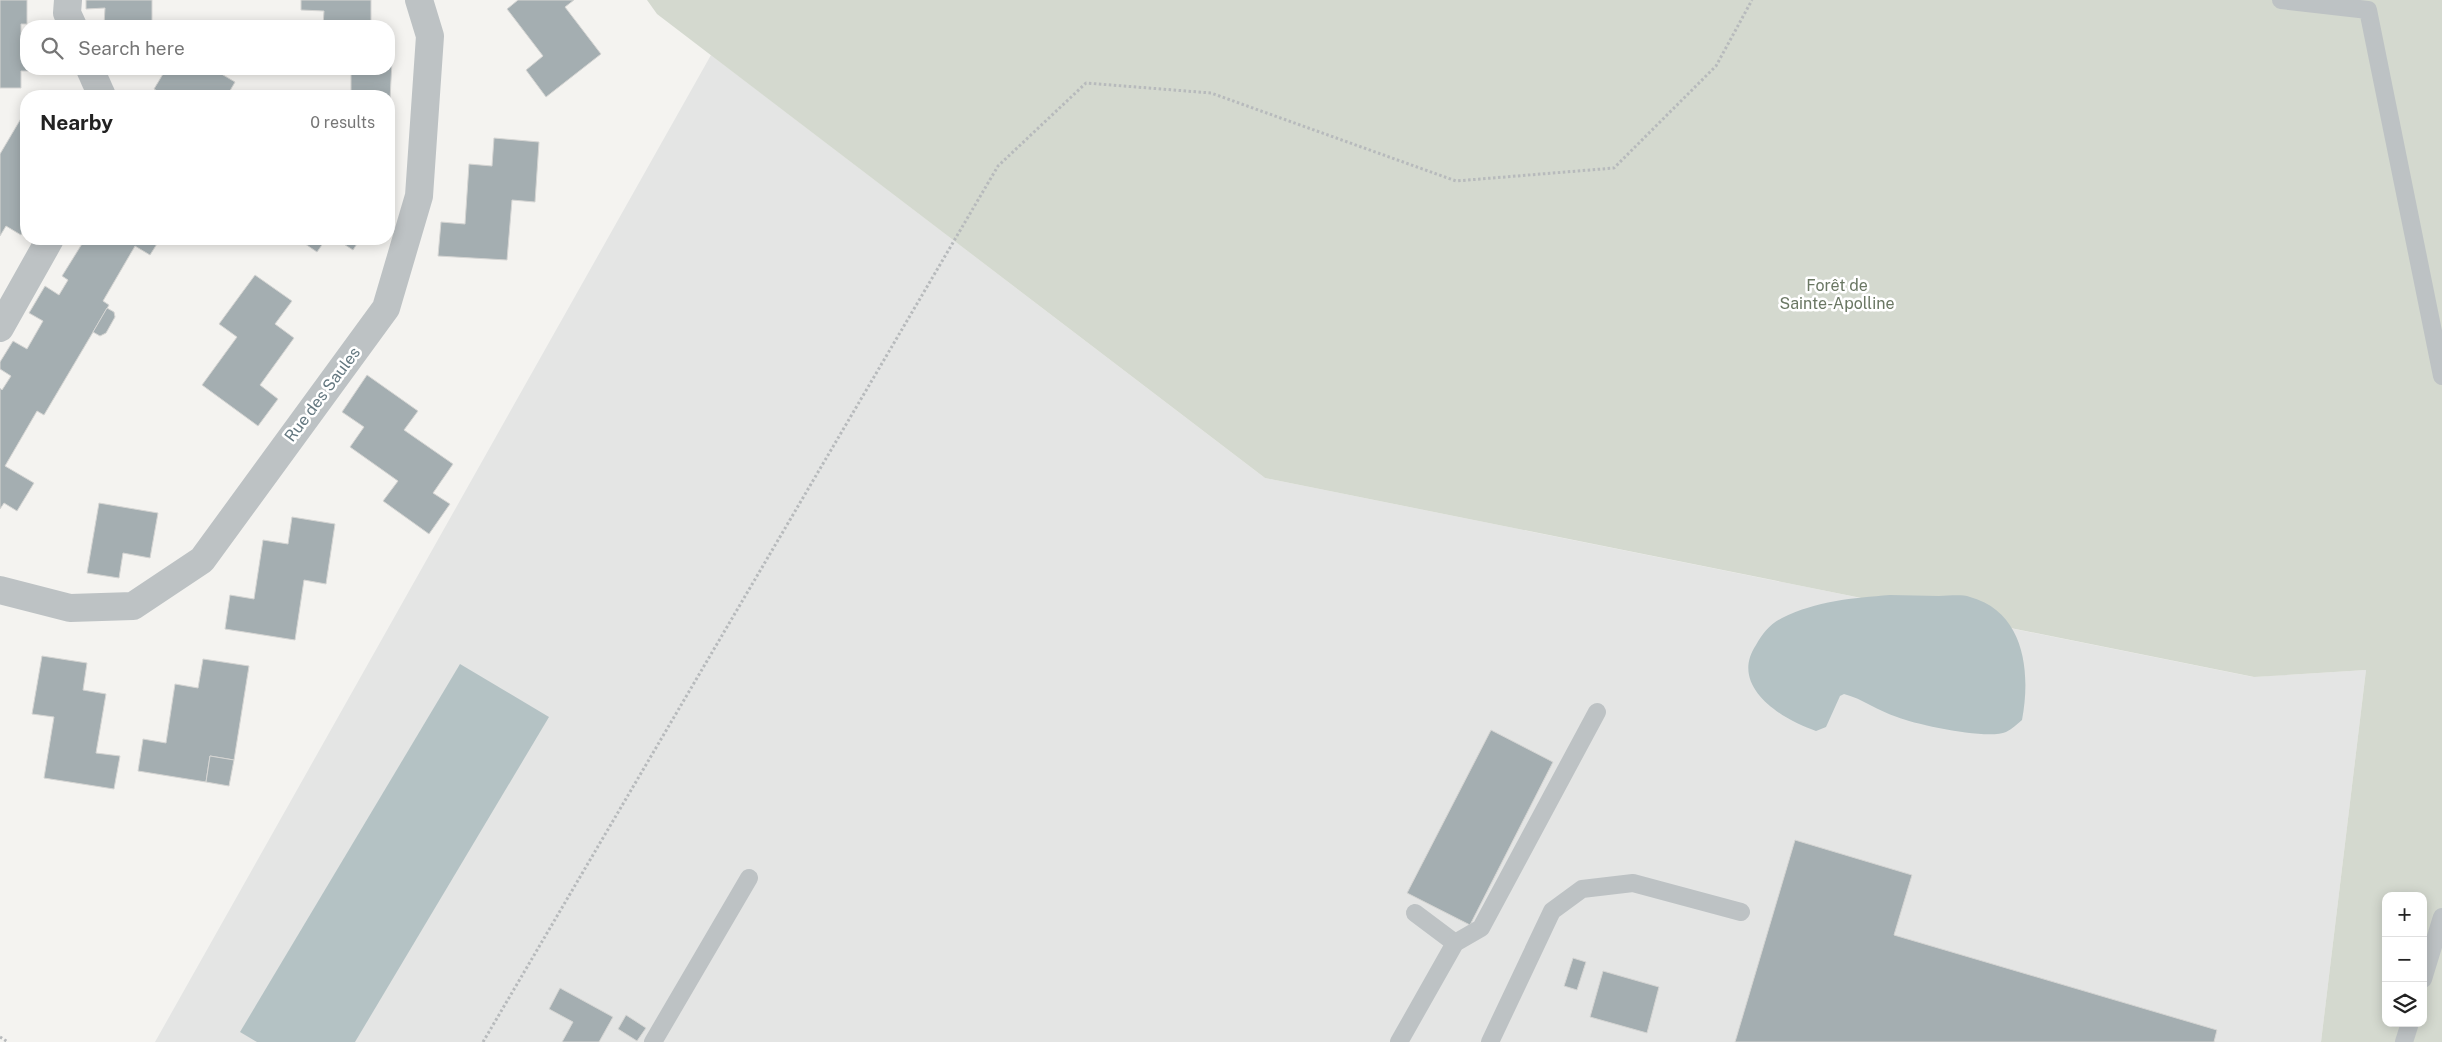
<!DOCTYPE html>
<meta charset="utf-8">
<style>
body{margin:0;font-family:"Public Sans",sans-serif;background:#f6f6f6;color:#222}
.controls{position:absolute;right:15px;bottom:15px;display:grid;overflow:hidden;border-radius:10px;box-shadow:0 2px 12px #0003}
.controls button{width:45px;height:45px;display:grid;place-items:center;padding:0;border:0;border-bottom:1px solid #e0e0e0;background:#fff;color:#222;font:25px sans-serif}
.list{margin:0;padding:0;list-style:none}
h2{display:flex;justify-content:space-between;align-items:center;height:65px;margin:0;padding:0 20px;font-size:21px}
h2 small{font-size:16px;font-weight:400;color:#767676}
.icon{flex:none;width:28px;height:28px;fill:none;stroke:currentColor;stroke-width:2;stroke-linecap:round;stroke-linejoin:round}
.map{position:relative;flex:none;width:2442px;height:1042px;overflow:hidden}
.search{position:absolute;background:#fff;box-shadow:0 2px 12px #0003;left:20px;top:20px;width:375px;height:55px;display:flex;align-items:center;gap:12px;box-sizing:border-box;padding:0 18px;border-radius:20px;color:#767676;font-size:19px}
.panel{position:absolute;background:#fff;box-shadow:0 2px 12px #0003;left:20px;top:90px;width:375px;height:155px;border-radius:20px}
.map>svg:first-child{display:block}
.built{fill:#e4e5e4}
.green{fill:#d4d9cf;fill-rule:evenodd}
.water{fill:#b4c2c4}
.building{fill:#a4aeb1;stroke:#d5d5d3}
.lines{fill:none;stroke-linecap:round;stroke-linejoin:round}
.path{stroke:#b7babc;stroke-width:3;stroke-dasharray:2.5 2.5;stroke-linecap:butt}
.service{stroke:#bdc2c4;stroke-width:18}
.minor{stroke:#bdc2c4;stroke-width:28}
.labels{text-anchor:middle;stroke-width:5;stroke-linejoin:round;paint-order:stroke}
.park-label{font-size:16px;fill:#6a7763;stroke:#fff}
.street-label{font-size:16px;fill:#647880;stroke:#fff}
</style>
<div class="map">
<svg width="2442" height="1042" viewBox="0 0 2442 1042">
<rect width="100%" height="100%" fill="#f4f3f0"/>
<!-- built -->
<polygon class="built" points="711,55 1265,478 2253,677 2366,670 2321,1042 155,1042"/>
<!-- green -->
<path class="green" d="M647,0H2442V1042H2321L2366,670L2254,677L1265,478L657,14ZM2386,896H2423V1023H2386Z"/>
<!-- water -->
<g class="water">
<path d="M1890,595C1906,595 1923,596 1939,596C1949,596 1961,594 1970,597C2025,612 2031,673 2022,720C2017,724 2012,729 2006,732C1988,740 1917,725 1897,717C1878,711 1863,699 1844,694L1840,696L1826,727L1816,731C1783,720 1728,687 1756,645C1763,633 1769,625 1782,618C1816,601 1853,598 1890,595Z"/>
<polygon points="460,664 549,717 355,1042 257,1042 240,1032"/>
</g>
<!-- building -->
<g class="building">
<polygon points="0,0 27,0 27,24 21,24 21,40 26,40 26,69 37,69 38,71 21,71 21,88 0,88"/>
<polygon points="86,0 152,0 152,25 104,25 105,8 86,9"/>
<polygon points="301,0 371,0 371,26 323,26 324,11 301,10"/>
<polygon points="518,0 574,0 565,7 601,54 546,97 526,70 543,56 507,9"/>
<polygon points="389,40 393,41 390,100 389,96 351,96 351,72 323,71 323,69 389,69"/>
<polygon points="166,69 213,69 235,82 227,96 165,96 154,89"/>
<polygon points="26,110 26,191 22,198 26,201 26,225 21,235 6,226 0,236 0,154"/>
<polygon points="494,138 539,142 535,202 512,200 507,260 438,256 441,222 465,224 469,164 492,166"/>
<polygon points="85,239 160,239 150,255 135,246 103,301 109,305 44,415 37,411 5,466 34,483 17,511 4,503 0,509 0,388 2,390 11,376 0,369 0,362 13,341 27,349 43,321 29,313 45,286 59,295 68,280 62,276"/>
<polygon points="298,239 326,239 317,252"/>
<polygon points="336,239 360,239 353,250"/>
<polygon points="255,275 292,301 275,324 294,338 260,385 278,399 258,426 202,385 237,337 219,324"/>
<polygon points="107,308 114,312 115,317 106,333 100,336 93,332"/>
<polygon points="367,375 418,411 404,430 453,464 433,493 450,504 429,534 383,501 398,481 350,447 364,427 342,412"/>
<polygon points="99,503 158,513 150,558 123,553 119,578 87,573"/>
<polygon points="292,517 335,524 326,584 304,580 295,640 225,629 230,595 254,599 263,540 288,544"/>
<polygon points="42,656 87,663 83,690 106,694 96,753 120,756 114,789 44,778 54,717 32,714"/>
<polygon points="203,659 249,666 234,760 210,756 206,782 138,771 143,739 166,743 175,684 198,688"/>
<polygon points="1491,730 1553,762 1470,925 1407,893"/>
<polygon points="210,756 234,760 229,786 206,782"/>
<polygon points="1795,840 1912,875 1894,935 2217,1030 2214,1042 1735,1042"/>
<polygon points="1573,958 1586,962 1577,990 1564,986"/>
<polygon points="1603,971 1659,987 1647,1033 1590,1017"/>
<polygon points="560,988 613,1017 599,1042 562,1042 573,1022 549,1009"/>
<polygon points="626,1015 646,1028 637,1041 618,1029"/>
</g>
<g class="lines">
<!-- path -->
<g class="path">
<polyline points="0,1037 8,1042"/>
<polyline points="483,1042 998,166 1086,83 1211,93 1456,181 1614,168 1716,66 1752,0"/>
</g>
<!-- service -->
<g class="service">
<polyline points="2281,0 2368,10 2442,376"/>
<polyline points="1415,913 1455,943"/>
<polyline points="2423,979 2442,917"/>
<polyline points="653,1042 749,878"/>
<polyline points="1399,1042 1455,943 1481,928 1597,712"/>
<polyline points="1490,1042 1552,911 1582,889 1633,883 1741,912"/>
<polyline points="2404,1042 2410,1023"/>
</g>
<!-- minor -->
<g class="minor">
<polyline points="68,0 67,13 73,26"/>
<polyline points="90,69 102,96"/>
<polyline points="0,328 50,239"/>
<polyline points="0,590 70,608 133,606 202,560 386,308 419,196 430,36 419,0"/>
</g>
</g>
<g class="labels">
<!-- park labels -->
<g class="park-label">
<text x="1837" y="291">Forêt de<tspan x="1837" dy="18">Sainte-Apolline</tspan></text>
</g>
<!-- street labels -->
<g class="street-label">
<text transform="translate(322 394) rotate(-53)" y="6">Rue des Saules</text>
</g>
</g>
</svg>
<div class="controls">
<button>+</button>
<button>−</button>
<button><svg class="icon" aria-label="layers" viewBox="0 0 24 24"><path d="M12 4l9 5-9 5-9-5zM3 14l9 5 9-5"/></svg></button>
</div>
<div class="search"><svg class="icon" aria-label="search" viewBox="0 0 24 24"><circle cx="10" cy="10" r="6"/><path d="M15 15l6 6"/></svg>Search here</div>
<section class="panel">
<h2>Nearby<small>0 results</small></h2>
<ul class="list">
</ul>
</section>
</div>
